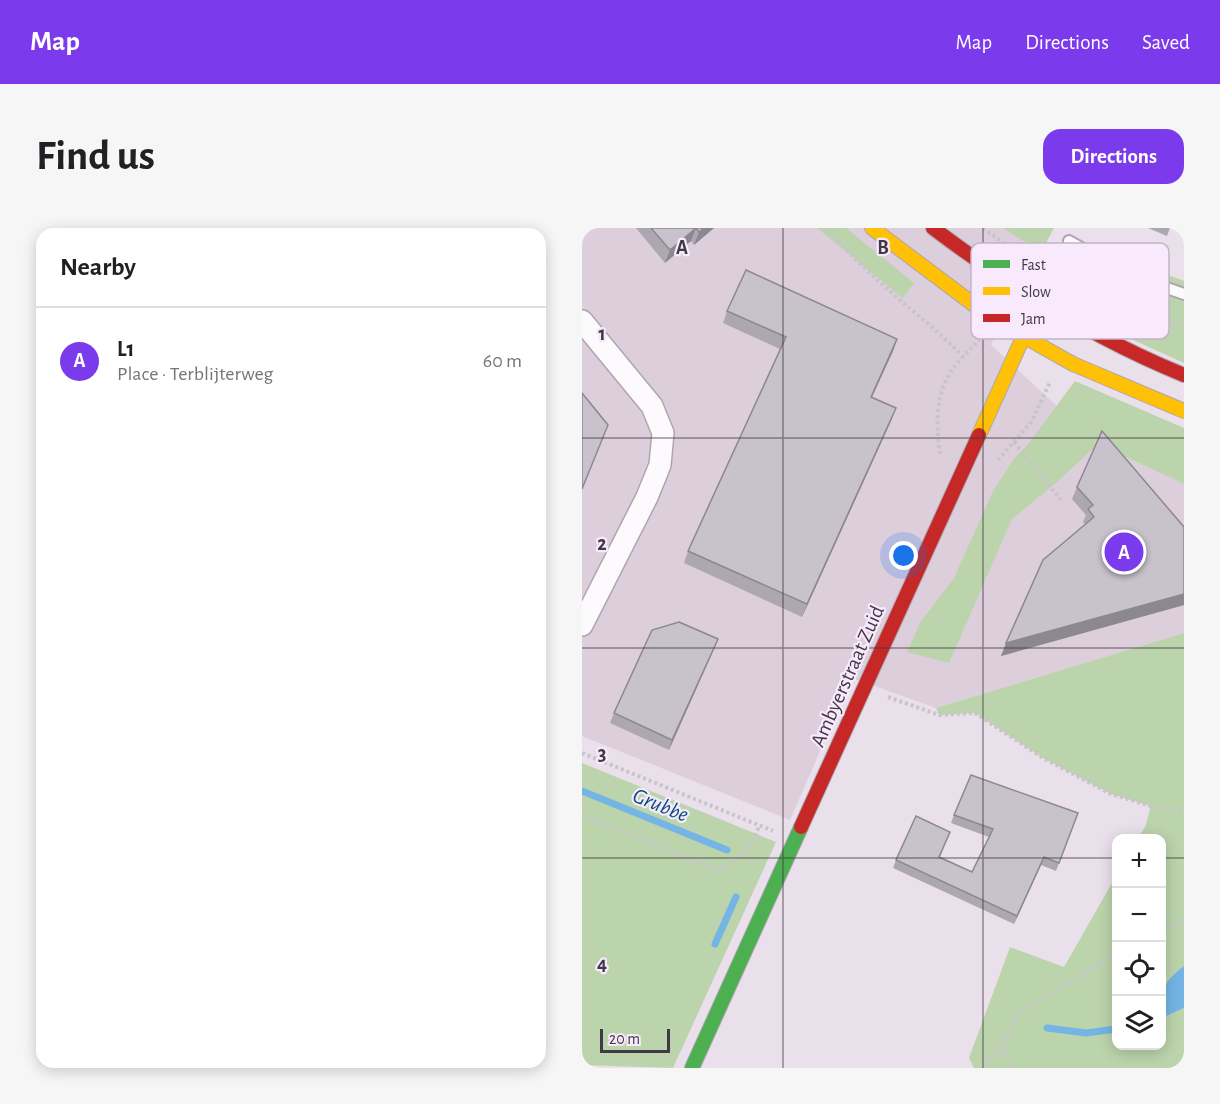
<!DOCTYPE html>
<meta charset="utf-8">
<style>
body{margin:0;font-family:"Alegreya Sans",sans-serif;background:#f6f6f6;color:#202124}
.controls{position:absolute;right:18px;bottom:18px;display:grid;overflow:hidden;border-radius:12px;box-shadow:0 3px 15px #0003}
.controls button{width:54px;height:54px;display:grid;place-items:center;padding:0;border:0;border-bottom:2px solid #e0e0e0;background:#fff;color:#202124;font:30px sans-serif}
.scale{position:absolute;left:18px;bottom:15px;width:70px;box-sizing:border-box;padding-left:6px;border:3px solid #413943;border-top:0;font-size:16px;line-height:21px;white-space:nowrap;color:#413943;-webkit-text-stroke:4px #f8e9fc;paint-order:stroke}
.you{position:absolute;left:322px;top:328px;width:21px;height:21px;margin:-15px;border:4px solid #fff;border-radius:50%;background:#1a73e8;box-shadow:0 0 0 9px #1a73e833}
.badge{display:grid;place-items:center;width:39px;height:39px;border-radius:50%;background:#7c3aed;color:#fff;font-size:20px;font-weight:700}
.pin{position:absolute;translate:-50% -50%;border:3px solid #fff;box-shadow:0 2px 6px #0006}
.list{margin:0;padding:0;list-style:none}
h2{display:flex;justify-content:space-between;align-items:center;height:78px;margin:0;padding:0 24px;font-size:26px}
h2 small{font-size:20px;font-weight:400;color:#757577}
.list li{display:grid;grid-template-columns:39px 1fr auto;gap:18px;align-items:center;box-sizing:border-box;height:108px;padding:0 24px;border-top:2px solid #e0e0e0}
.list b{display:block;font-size:22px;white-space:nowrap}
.list p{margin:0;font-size:20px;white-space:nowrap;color:#757577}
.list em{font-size:20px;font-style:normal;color:#757577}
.icon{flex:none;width:33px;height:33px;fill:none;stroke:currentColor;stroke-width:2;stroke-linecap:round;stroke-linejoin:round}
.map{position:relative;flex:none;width:602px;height:840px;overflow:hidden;border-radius:18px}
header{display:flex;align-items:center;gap:36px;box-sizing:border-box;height:84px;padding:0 30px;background:#7c3aed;color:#fff}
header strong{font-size:28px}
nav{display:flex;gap:33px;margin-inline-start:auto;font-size:21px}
.intro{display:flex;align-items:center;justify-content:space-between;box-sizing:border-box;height:144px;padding:0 36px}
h1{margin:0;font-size:42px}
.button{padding:15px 27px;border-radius:18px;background:#7c3aed;color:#fff;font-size:21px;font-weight:700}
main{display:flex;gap:36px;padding:0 36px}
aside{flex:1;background:#fff;border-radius:18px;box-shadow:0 3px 15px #0003}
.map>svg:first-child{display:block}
.industrial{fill:#ddcedc}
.green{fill:#bcd4ac}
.water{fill:#74b5e5}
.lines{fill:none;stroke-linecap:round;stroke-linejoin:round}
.stream{stroke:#74b5e5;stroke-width:7}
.lane-casing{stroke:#aea6af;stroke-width:14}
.street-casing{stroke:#aea6af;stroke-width:24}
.fast-casing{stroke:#aea6af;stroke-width:16}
.slow-casing{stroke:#aea6af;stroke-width:16}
.jam-casing{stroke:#aea6af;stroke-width:16}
.path{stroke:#c8c5c9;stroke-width:4;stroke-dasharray:3 3;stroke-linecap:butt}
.lane{stroke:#fcfafc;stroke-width:10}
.street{stroke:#fcfafc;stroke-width:21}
.fast{stroke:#4caf50;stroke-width:14}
.slow{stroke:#ffc107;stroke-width:14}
.jam{stroke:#c62828;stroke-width:14}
.wall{fill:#aca7b0}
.shaded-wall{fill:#8c8890}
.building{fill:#c8c2cd;stroke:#8c8890;stroke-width:1.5}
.grid{fill:none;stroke:#413943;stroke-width:1.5;stroke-opacity:0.55}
.labels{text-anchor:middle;stroke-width:4.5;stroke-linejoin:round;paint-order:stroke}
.street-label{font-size:21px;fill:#413943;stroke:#f8e9fc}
.water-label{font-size:22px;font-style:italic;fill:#02517a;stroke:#f8e9fc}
.key{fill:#f8e9fc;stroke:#c1b4c4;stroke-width:1.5}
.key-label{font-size:16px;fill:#413943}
.grid-label{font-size:20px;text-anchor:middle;font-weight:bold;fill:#413943;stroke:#f8e9fc;stroke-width:4.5;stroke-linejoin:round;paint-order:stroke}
</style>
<header>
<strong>Map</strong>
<nav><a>Map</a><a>Directions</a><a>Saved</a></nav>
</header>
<div class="intro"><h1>Find us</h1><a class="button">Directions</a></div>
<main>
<aside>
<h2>Nearby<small></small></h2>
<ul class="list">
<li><span class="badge">A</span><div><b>L1</b><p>Place · Terblijterweg</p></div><em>60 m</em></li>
</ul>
</aside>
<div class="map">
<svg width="602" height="840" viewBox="0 0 602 840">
<rect width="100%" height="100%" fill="#eae0ec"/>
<!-- industrial -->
<polygon class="industrial" points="0,0 461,0 409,117 516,216 602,256 602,405 354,480 270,450 208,592 0,508"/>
<!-- green -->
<g class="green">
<polygon points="235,0 264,0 332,55 321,70"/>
<polygon points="421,0 472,0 462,19 459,20 440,12"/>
<polygon points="542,30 602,53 602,135 514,95"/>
<polygon points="493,153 602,200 602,256 516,216 475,254 430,291 367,435 325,424 338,395 372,350 411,263 432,231 446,216"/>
<polygon points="602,405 602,738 594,744 580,762 580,610 556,610 563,599 569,578 529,566 461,530 393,485 357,487 354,480"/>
<polygon points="0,535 194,614 91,840 0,837"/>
<polygon points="534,648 534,818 580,818 580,790 602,780 602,840 392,840 387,830 428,719 482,739"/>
</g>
<!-- water -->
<path class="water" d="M602,738V780L580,790C579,764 579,755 602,738Z"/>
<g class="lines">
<!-- stream -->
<g class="stream">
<polyline points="0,563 145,622"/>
<polyline points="133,716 154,669"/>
<polyline points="465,800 504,805 534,801"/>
</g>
<defs>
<polyline id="lane" points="487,13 548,47 602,66"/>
<polyline id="street" points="0,93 70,178 81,205 78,237 65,269 0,397"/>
<polyline id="fast" points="110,840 219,599"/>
<g id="slow">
<polyline points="290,0 411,91 491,136 602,183"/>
<polyline points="397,207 457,74"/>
</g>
<g id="jam">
<path d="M351,0C429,59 511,110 602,147"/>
<polyline points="219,599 397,207"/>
</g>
</defs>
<!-- lane casing -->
<use href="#lane" class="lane-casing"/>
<!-- street casing -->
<use href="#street" class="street-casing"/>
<!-- fast casing -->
<use href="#fast" class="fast-casing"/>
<!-- slow casing -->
<use href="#slow" class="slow-casing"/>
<!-- jam casing -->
<use href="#jam" class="jam-casing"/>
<!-- path -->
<g class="path">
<path d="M244,0C266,24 290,48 315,69C337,89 361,107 381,129"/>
<polyline points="401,0 425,18 441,28 475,38 521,70 602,99"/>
<polyline points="505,74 510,64"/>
<polyline points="432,214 479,272"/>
<path d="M358,226C354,204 354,172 364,152C371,137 386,124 397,112"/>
<polyline points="416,232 450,193 468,154"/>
<polyline points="306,469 357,487 393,485 461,530 529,566 569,578 602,584"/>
<polyline points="0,525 191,603"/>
<path d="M0,587L136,642C157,630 171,621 177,597"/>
<polyline points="580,703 602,691"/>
<polyline points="420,818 430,840"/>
<polyline points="400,840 420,818 437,785 534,726"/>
<polyline points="592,840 602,835"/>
</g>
<!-- lane -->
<use href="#lane" class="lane"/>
<!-- street -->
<use href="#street" class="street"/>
<!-- fast -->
<use href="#fast" class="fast"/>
<!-- slow -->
<use href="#slow" class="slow"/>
<!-- jam -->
<use href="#jam" class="jam"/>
</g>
<!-- wall -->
<g class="wall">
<polygon points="54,0 132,0 112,17 109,13 83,35"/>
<polygon points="566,0 588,0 585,8"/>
<polygon points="145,83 315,111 311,123 290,169 314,180 309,193 220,389 102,335 106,323 198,121 141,95"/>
<polygon points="495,259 602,299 602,377 419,428 503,296 501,294 504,287 490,271"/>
<polygon points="136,411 132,421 87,522 28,495 32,485"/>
<polygon points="496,585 474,643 459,637 432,696 311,640 314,632 368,604 358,629 390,644 407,609 369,595 372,587"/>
</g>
<!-- shaded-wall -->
<g class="shaded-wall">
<polygon points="114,0 109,13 83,35 88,22"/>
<polygon points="122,0 132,0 112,17 117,4"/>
<polygon points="315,111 311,123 284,182 289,169"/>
<polygon points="314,180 309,193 220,389 225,376"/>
<polygon points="602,366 602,377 419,428 424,415"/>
<polygon points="136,411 132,421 87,522 90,512"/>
<polygon points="462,629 459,637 432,696 435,688"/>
</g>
<!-- building -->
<g class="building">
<polygon points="69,0 122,0 117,4 114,0 88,22"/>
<polygon points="164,42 315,111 289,169 314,180 225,376 106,323 204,109 145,83"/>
<polygon points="0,165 26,197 0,261"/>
<polygon points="520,203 602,299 602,366 424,415 461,332 512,289 506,281 511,277 495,259"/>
<polygon points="97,394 136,411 90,512 32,485 70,402"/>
<polygon points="389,547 496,585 477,635 462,629 435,688 314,632 334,588 368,604 357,629 390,644 411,601 372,587"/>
</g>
<!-- grid -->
<path class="grid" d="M201,0V840M401,0V840M0,210H602M0,420H602M0,630H534M580,630H602"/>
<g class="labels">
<!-- street labels -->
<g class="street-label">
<text transform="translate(265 448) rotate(-66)" y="7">Ambyerstraat Zuid</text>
</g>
<!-- water labels -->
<g class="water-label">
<text transform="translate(79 576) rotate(22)" y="8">Grubbe</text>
</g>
</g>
<!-- legend -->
<rect x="389" y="15" width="198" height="96" rx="9" class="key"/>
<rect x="401" y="32" width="27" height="8" fill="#4caf50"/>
<rect x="401" y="59" width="27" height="8" fill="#ffc107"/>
<rect x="401" y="86" width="27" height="8" fill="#c62828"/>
<g class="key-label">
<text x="439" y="42">Fast</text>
<text x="439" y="69">Slow</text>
<text x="439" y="96">Jam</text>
</g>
<g class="grid-label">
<text x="100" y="26">A</text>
<text x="301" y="26">B</text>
<text x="20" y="112">1</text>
<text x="20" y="322">2</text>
<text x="20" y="532">3</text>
<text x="20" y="742">4</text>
</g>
</svg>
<div class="controls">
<button>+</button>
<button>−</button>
<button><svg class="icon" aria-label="locate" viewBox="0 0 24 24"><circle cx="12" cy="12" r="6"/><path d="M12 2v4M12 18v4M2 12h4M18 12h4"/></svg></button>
<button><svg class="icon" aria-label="layers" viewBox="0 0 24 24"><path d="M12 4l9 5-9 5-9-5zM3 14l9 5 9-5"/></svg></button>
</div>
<div class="scale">20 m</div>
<div class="you"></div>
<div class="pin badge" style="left:542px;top:324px">A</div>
</div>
</main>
